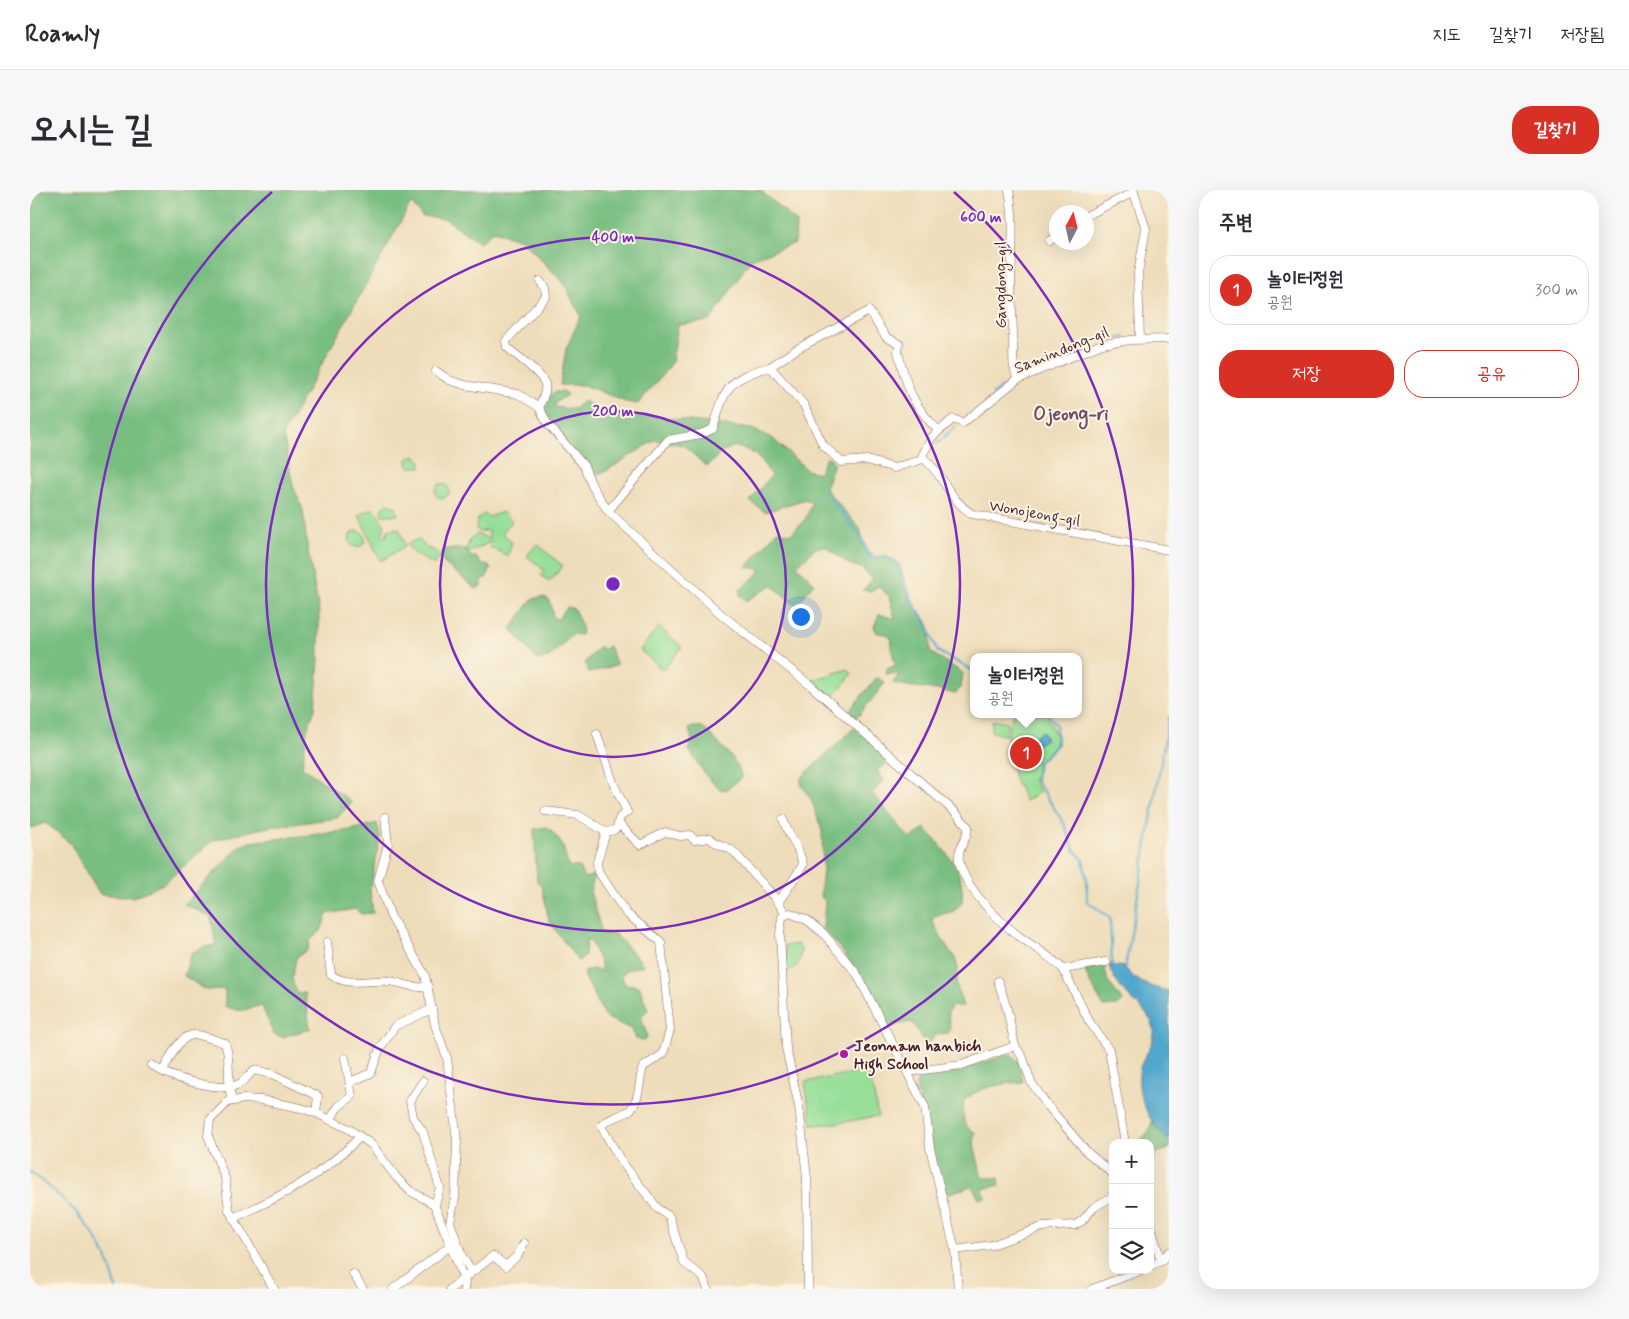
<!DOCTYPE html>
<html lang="ko">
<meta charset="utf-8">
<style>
body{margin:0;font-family:Mynerve,"Poor Story",sans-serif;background:#f7f7f7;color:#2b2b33}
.controls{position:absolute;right:15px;bottom:15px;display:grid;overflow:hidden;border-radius:10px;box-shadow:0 5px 20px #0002}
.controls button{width:45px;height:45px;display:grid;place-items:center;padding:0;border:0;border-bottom:1px solid #e1e1e2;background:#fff;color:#2b2b33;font:25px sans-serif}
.compass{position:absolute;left:1019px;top:15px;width:45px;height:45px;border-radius:50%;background:#fff;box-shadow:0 5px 20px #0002;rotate:7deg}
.you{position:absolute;left:770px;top:426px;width:18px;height:18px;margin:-12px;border:4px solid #fff;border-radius:50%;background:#1a73e8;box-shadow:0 0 0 8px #1a73e833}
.badge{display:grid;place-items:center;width:32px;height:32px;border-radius:50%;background:#d93025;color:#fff;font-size:16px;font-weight:700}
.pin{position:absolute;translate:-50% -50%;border:2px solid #fff;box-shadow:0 1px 5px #0006}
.popup{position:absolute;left:940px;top:463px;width:112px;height:65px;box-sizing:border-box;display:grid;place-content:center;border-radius:10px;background:#fff;filter:drop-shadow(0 1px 4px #0005);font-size:16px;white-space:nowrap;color:#7c7c81}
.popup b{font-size:19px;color:#2b2b33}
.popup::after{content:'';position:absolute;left:50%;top:100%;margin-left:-10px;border:10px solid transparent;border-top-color:#fff}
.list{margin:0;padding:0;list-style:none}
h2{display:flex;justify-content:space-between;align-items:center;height:65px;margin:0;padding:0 20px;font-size:21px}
h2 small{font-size:16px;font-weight:400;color:#7c7c81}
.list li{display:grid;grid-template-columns:32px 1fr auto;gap:15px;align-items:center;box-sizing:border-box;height:70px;margin:0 10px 10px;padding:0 10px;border:1px solid #e1e1e2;border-radius:20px}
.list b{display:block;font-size:19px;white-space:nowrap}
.list p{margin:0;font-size:16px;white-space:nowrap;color:#7c7c81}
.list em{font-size:16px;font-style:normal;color:#7c7c81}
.actions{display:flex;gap:10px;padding:15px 20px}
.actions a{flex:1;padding:11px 0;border:1px solid #d93025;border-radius:20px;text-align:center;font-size:18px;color:#d93025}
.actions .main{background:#d93025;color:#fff}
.icon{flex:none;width:28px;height:28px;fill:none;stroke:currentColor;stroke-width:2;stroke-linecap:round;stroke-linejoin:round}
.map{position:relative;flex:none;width:1139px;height:1099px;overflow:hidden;border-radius:20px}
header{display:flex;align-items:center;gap:30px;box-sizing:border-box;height:70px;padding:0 25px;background:#fff;border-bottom:1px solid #e1e1e2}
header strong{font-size:24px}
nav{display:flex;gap:28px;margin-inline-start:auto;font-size:18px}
.intro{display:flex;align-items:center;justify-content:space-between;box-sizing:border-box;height:120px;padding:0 30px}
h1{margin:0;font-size:35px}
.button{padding:12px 22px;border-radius:20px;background:#d93025;color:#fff;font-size:18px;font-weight:700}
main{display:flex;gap:30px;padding:0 30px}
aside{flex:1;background:#fff;border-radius:20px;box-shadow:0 5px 20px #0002}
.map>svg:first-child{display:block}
.green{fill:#97df99;stroke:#707f62}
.forest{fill:#79be81;stroke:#626e56}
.water{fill:#51a7cd;stroke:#4e637c}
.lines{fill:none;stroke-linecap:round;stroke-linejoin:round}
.stream{stroke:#51a7cd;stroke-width:2}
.minor-casing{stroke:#83625d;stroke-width:9}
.minor{stroke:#fff;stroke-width:8}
.ring{fill:none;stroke:#7b2cbf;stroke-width:2.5}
.poi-dot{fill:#b5179e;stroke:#fcf5e5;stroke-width:2}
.labels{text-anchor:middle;stroke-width:4;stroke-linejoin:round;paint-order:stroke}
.street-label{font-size:16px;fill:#4a1f2b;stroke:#fcf5e5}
.poi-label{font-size:16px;font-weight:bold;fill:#4a1f2b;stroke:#fcf5e5;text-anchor:start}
.quarter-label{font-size:19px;font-weight:bold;fill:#6f4e64;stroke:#fcf5e5}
.centre{fill:#7b2cbf;stroke:#fcf5e5;stroke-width:2.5}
.ring-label{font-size:15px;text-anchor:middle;font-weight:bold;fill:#7b2cbf;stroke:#fcf5e5;stroke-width:4;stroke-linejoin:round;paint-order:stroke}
</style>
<header>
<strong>Roamly</strong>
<nav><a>지도</a><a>길찾기</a><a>저장됨</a></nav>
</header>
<div class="intro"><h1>오시는 길</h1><a class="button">길찾기</a></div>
<main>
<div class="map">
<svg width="1139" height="1099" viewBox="0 0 1139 1099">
<rect width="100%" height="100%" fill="#fcf5e5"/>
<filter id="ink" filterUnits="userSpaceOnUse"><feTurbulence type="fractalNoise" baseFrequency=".02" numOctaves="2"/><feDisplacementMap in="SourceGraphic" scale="10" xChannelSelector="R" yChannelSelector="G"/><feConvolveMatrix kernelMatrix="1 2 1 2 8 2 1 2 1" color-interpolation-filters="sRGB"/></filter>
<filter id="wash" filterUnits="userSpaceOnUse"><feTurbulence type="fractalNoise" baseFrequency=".0096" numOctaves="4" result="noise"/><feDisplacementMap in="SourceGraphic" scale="20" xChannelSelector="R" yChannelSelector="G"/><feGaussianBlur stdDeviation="1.12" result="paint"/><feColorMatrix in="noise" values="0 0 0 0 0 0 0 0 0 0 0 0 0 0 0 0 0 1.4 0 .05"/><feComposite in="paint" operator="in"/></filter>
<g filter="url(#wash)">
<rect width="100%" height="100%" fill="#eeddba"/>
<!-- green -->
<g class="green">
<polygon points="385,265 391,272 391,277 380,277 377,274 378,269"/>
<circle cx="412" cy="301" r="7"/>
<polygon points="357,314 366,317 368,325 352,325 351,320"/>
<polygon points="343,319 346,321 355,336 352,345 356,347 358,340 369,338 375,356 351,371 329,326 333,322"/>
<polygon points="473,322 482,331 472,343 482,352 478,366 461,358 460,352 438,363 436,359 441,348 447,344 460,349 458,340 450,342 446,339 448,329 453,324 458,327"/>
<circle cx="327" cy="349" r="8"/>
<path d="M388,349L398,359H402L411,366L404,374C395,370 381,364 377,354Z"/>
<polygon points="507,354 533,376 519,392 511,385 515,381 497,366"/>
<polygon points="629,437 652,457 633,480 610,460"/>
<polygon points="818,479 822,484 801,509 780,491"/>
<path d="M983,524H1016L1027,548L1025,555L1007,573L1004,591L1010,602L995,611L989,596H987C978,568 973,553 983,524Z"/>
<polygon points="968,530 978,532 975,546 961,541 962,531"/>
<path d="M767,754L771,760C770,772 768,778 757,781L755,756Z"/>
<polygon points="839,880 848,926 808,933 782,935 775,892"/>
</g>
<!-- forest -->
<g class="forest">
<polygon points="0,0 730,0 766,32 765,53 721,69 680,131 648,135 642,173 608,214 596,212 554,195 530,195 536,159 551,126 533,92 492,50 463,41 449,53 416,29 392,26 381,13 253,244 263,296 273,320 277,355 289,422 289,470 285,519 277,540 272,577 322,612 307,628 233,638 184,650 133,694 103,707 70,704 40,653 16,633 0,638"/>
<path d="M534,201L537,205L526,212L524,217L544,219L554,211L563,216L569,225L630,227L722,239L742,248L777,280L789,283L796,267L800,268L804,273L795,298L830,339L836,361L845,367L855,365L869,374L880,409L896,430L900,439V462L933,483L931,498L925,504C904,498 884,498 863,493L869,484H856L857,479L866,475L861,459L862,450L857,444L847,443L844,437L849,424L865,429L859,406L848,396L841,401L833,400L843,389L831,378L819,374L795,356L786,358L767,375L784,393L766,416L742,395L716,411L710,405V400L729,383L730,379L717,377L747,341L761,344L776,328L782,313L775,309L735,322L720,311L741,286C730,267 725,261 703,256L690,264L677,277L653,255L625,250L573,283L560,284L520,231L512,215C517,205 522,202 534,201Z"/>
<polygon points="414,359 436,359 441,367 446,367 452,375 457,374 461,379 456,388 452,389 452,395 446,399 414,373 412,369"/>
<polygon points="511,407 517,408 521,415 523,428 529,429 532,422 537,417 544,419 552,437 551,445 543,444 519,468 507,470 481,439 502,409"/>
<polygon points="570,456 572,460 579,456 587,475 559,483 555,472"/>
<polygon points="847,487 855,493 825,530 817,524"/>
<path d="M663,537H673C683,549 712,572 711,588L698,599L690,600L677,587L659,560L662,550L659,539Z"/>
<path d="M824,538L861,570L847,581L854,591L842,603L880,649L895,638C916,663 935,678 932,712L924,721L905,726L902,730L919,761L924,765L928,778L926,794L933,816H922L918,822L920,838L918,843L907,844L897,855L882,832L858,836C839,801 821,768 793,739L795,711L790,706L793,681L792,641L782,611L771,594V588Z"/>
<path d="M347,633L350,646L340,700L343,723L331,724L325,719L297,724L291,741L280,750L278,759L266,768L262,789L266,802L275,803L280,839L252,847L243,843L232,816C214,817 216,825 195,816V799L176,800L154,786L161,763L174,757L186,755L181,727L154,714L210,656L220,652L321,640Z"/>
<path d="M517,637C524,643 529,649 533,657C536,664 535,671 540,677H549L554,688L565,685L560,701L572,744H585L613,774L612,776L599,779L592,784L594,794L609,796L618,820L611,826L617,846L615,850L606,849L601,839L575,827L555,787V781L562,779L571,781V774L561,752L556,750L555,766L548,771L519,731L512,697L507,691L504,639Z"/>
<polygon points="1074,775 1078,792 1093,811 1087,816 1074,817 1059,791 1055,780"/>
<path d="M974,866H983L988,871L993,892C972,894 948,896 933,912C934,924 931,937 945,942L944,954L952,988H969L970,995L953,999L956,1008L949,1009L942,996L913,1005L886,895L889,885L921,883Z"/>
<polygon points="1122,931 1139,950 1139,959 1124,964 1125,969 1120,970 1120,953 1108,953 1120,940"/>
</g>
<!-- water -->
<g class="water">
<polygon points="1012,541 1016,549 998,561 996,556 998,551"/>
<path d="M1079,775L1095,777C1105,793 1121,797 1139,801V950C1120,937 1102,898 1111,875C1115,865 1126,851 1124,839C1120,817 1087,806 1079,775Z"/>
</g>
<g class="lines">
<!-- stream -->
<g class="stream">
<polyline points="1070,151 1095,147"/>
<polyline points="962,205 972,197"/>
<polyline points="907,254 926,236"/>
<polyline points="795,301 832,348 839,368 855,367 865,371 884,414 899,439 907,461 944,481"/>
<polyline points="1018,524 1026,535 1027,554 1008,573 1006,590 1035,635 1044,660 1053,669 1057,691 1057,711 1080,728 1082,776"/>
<polyline points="1095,778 1139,527"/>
<path d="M0,982C40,1011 77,1048 86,1099"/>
</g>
</g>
</g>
<g filter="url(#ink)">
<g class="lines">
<defs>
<g id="minor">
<path d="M979,0C985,31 982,61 981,91C981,110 983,130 983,149C984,164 981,176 988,189"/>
<polyline points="1103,0 1116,39 1108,83 1110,149"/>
<polyline points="1056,26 1104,2"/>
<polyline points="1019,51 1026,47"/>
<path d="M740,177L767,159L839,121L856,147L869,154L868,162C877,198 882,215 909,241"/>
<path d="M406,181L419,190L435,195L488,204L509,217L517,233L554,276L562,296L578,321L638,250L671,244L683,239C695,199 697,188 740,177L774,215L793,255L811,272L837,270L864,278L890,270L902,247L923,229L933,233L988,189L1072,154L1101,150L1139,149"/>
<path d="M509,217C512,210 517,201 515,194C511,182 486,166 477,157L476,151L516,107L515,98L510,91"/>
<path d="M892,267C915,285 917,308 942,324L1139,360"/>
<path d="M578,321L692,425L780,495L926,623L938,637C938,649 927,657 929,670C934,698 970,733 993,749C1007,759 1021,767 1033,779L1076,772"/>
<path d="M567,544L584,595L597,622L590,627L588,633L610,655L635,642L650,646L660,645L664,650L680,648C688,657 697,655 705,663L745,708L756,724"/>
<polyline points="515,621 548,625 576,642 584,640 590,635"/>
<polyline points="355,627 358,654 348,691 361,727 395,785 405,835 417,868 427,950 425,1008 420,1032 432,1066 441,1081"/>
<path d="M576,642L567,672L568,681L596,723L631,752L640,840L633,864L613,877C609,890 610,910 600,920C591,927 579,927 571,936L591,971L628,1019L639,1026L654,1073L673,1087L678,1099"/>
<path d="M748,713L773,675C768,653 759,648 753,629"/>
<path d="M297,752L301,785C318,797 340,789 359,791C374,793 383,799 398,797"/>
<polyline points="1033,779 1059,831 1079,860 1095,953"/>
<polyline points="968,791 977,819 985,856 993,868 1001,892 1017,915 1057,962 1083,984"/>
<path d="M122,875C136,887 189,902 207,895C214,892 218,885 224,880L242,884L288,906L286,923"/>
<path d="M133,881C140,868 150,842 168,845C177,846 186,851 195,853C202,872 196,892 202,911"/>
<polyline points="878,882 932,875 985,856"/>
<polyline points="393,891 380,911 383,927 393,942 410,998 405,1015"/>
<polyline points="320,892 341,883 350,858 365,836 402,819"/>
<polyline points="300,930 308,917 322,906 315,868"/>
<path d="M203,1028C254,1005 290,987 330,947"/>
<polyline points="1120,1033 1131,1071"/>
<polyline points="925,1060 962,1055 1012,1037 1045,1035 1052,1031 1063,1018 1083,1006"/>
<polyline points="1120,1076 1131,1071 1139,1062"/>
<polyline points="323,1084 333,1099"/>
<polyline points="244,1099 199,1020 195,988 178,946 180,930 198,912 214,909 231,910 271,918 286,923 319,939 342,955 366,987 380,1001 404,1014 435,1092 434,1099"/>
<polyline points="363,1099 420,1056"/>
<polyline points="420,1099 463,1066 476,1076 488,1065 494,1053"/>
<polyline points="778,1099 777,988 769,917 756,858 750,744 752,727 760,723 777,730 793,743 827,784 895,917 900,958 925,1060 928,1099"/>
<polyline points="1062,1099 1112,1080"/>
</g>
</defs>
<!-- minor casing -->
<use href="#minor" class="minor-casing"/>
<!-- minor -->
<use href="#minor" class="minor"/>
</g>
</g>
<!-- distance rings -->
<g class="ring">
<circle cx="583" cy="394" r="173"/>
<circle cx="583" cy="394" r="347"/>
<path d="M924 2A520 520 0 1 1 242 2"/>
</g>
<!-- markers -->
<circle class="poi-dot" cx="814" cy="864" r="5"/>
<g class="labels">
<!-- street labels -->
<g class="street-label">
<text transform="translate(970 95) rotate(-90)" y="6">Gangdong-gil</text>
<text transform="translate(1031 159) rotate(-22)" y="6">Samindong-gil</text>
<text transform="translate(1005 322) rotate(10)" y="6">Wonojeong-gil</text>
</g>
<!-- poi labels -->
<g class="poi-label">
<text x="824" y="861">Jeonnam hanbich<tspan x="824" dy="18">High School</tspan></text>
</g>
<!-- quarter labels -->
<g class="quarter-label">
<text x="1041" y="230">Ojeong-ri</text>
</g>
</g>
<circle cx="583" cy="394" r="8" class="centre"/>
<g class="ring-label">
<text x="951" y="32">600 m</text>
<text x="583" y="52">400 m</text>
<text x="583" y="226">200 m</text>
</g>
</svg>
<div class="controls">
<button>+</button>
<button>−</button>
<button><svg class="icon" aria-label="layers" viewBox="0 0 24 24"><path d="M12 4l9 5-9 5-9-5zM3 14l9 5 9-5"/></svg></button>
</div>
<svg class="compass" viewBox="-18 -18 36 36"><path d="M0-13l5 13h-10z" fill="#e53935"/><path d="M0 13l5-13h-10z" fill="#7c7c81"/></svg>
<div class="you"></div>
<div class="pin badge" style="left:996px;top:563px">1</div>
<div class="popup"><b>놀이터정원</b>공원</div>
</div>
<aside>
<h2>주변<small></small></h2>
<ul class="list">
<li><span class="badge">1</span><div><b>놀이터정원</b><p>공원</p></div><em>300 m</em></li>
</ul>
<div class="actions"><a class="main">저장</a><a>공유</a></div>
</aside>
</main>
